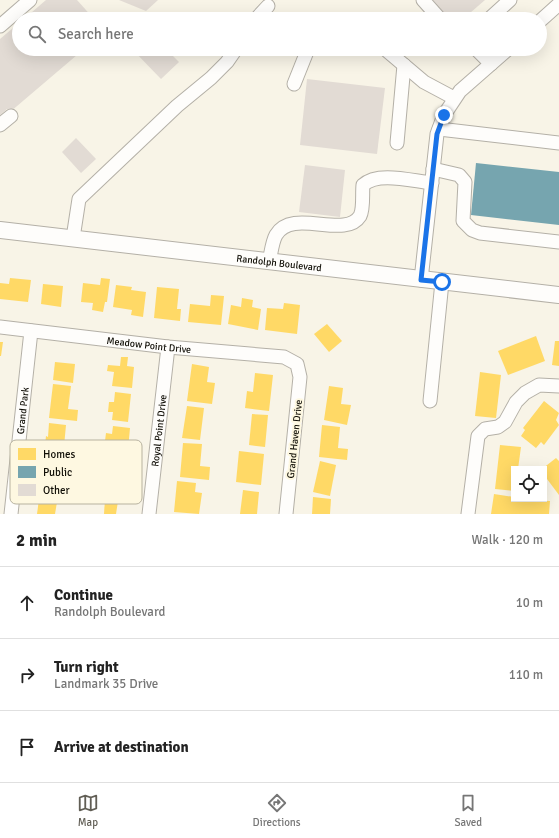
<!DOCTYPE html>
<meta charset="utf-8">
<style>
body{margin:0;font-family:Signika,sans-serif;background:#f2f2f2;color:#222}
.controls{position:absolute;right:12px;bottom:12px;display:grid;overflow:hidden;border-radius:0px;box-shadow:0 4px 16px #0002}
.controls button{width:36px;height:36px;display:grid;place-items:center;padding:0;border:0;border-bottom:1px solid #e0e0e0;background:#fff;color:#222;font:20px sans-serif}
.stop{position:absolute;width:12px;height:12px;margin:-9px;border:3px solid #1a73e8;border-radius:50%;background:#fff}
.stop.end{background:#1a73e8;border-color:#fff;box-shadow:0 1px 4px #0008}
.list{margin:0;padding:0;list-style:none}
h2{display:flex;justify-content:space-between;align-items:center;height:52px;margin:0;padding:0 16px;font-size:17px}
h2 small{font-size:13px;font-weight:400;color:#767676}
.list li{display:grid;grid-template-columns:26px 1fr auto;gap:12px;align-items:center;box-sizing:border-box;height:72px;padding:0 16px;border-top:1px solid #e0e0e0}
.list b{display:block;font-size:15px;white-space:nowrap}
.list p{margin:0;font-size:13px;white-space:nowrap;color:#767676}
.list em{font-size:13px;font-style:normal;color:#767676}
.icon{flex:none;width:22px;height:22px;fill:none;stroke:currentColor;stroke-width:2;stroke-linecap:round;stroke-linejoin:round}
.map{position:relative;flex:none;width:559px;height:514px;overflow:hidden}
.search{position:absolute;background:#fff;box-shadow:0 4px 16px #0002;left:12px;right:12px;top:12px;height:44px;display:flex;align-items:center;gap:10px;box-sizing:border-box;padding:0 14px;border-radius:22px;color:#767676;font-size:15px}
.sheet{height:268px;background:#fff}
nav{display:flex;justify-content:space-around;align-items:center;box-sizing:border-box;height:56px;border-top:1px solid #e0e0e0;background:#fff;font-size:11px;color:#767676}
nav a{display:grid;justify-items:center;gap:2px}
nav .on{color:#615e55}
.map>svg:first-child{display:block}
.homes{fill:#ffd966}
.public{fill:#76a5af}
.building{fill:#e2dbd4}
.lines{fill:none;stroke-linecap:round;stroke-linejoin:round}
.minor-casing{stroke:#b4b0a7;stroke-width:15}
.major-casing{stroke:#b4b0a7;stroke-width:18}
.minor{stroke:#fefdfb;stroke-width:13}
.major{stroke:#fefdfb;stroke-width:16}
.route{stroke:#1a73e8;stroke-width:5}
.labels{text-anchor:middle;stroke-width:4;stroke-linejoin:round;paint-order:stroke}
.street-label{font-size:10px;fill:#100e06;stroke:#fef8e1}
.key{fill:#fef8e1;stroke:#b7b29f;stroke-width:1}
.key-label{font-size:11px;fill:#100e06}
</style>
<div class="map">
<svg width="559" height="514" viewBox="0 0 559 514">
<rect width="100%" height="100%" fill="#f8f4e7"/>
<!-- homes -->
<g class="homes">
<polygon points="10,278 31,280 28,302 0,299 0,283 9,284"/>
<polygon points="101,278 110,279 107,302 105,302 103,312 92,310 93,303 81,302 83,283 100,285"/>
<polygon points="43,284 63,286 61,307 41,304"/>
<polygon points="116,285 132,287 131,290 146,292 143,317 131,315 132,310 113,307"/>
<polygon points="157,287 179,289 177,309 181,309 180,321 154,318"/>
<polygon points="211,295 224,296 221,325 188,322 190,304 210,306"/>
<polygon points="242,298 253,300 252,307 261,309 258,330 228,324 231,305 241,307"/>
<polygon points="284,303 300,305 297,334 265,330 267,308 283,309"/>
<polygon points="327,324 342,341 329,352 314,334"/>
<polygon points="536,336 545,361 508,375 498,351"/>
<polygon points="555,341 559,341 559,366 552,365"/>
<polygon points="0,342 3,342 1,356 0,356"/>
<polygon points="121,357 128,357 127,366 134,367 132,388 112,386 114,372 107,371 108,365 120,366"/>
<polygon points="55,362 75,364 73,383 53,380"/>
<polygon points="192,364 209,367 207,382 215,383 212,404 187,401"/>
<polygon points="480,372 501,375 496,418 475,416"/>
<polygon points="255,373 273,375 269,411 245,408 247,391 253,392"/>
<polygon points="53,384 71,386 68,409 78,410 77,421 49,418"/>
<polygon points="329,386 343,388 341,404 351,405 347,425 324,420"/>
<polygon points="115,392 131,394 128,422 112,420 113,412 108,412 109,402 114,402"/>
<polygon points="544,401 559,413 556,420 559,425 544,445 541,442 536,448 521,436 525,430 523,428"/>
<polygon points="187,406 204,408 200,440 182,438"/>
<polygon points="252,414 268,415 265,447 249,445"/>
<polygon points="49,423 66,425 63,457 44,454 46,436 48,437"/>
<polygon points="322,425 340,427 338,448 348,449 347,460 319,457"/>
<polygon points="113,426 130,428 127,460 103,457 106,433 112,434"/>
<polygon points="183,443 202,444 200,466 210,467 209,480 180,477"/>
<polygon points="500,445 521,447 518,469 514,469 514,491 495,489"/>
<polygon points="239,451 264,454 261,485 236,482"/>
<polygon points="556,458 559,461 559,495 544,475 544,469 542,469"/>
<polygon points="320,461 336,465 330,496 313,492"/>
<polygon points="177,481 196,483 195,492 202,493 199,514 174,512"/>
<polygon points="243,490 259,492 257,514 240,514"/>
<polygon points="494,494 514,497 514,499 550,501 549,514 491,514"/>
<polygon points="313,497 331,499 330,514 312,514"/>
<polygon points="39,499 57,502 55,514 37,514"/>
<polygon points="105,499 118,501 116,514 104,514"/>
</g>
<!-- public -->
<polygon class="public" points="476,163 559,172 559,225 471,215"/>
<!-- building -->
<g class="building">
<polygon points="46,0 77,0 94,19 24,19"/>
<polygon points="119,0 158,0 146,11"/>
<polygon points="431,0 485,0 463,19 447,19"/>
<polygon points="19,23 19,49 84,49 10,112 7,109 0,115 0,39"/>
<polygon points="132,49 166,49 179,62 161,79"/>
<polygon points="307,79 385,88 377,154 300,145"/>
<polygon points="76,138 96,159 81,173 62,152"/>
<polygon points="305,165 345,170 340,217 299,212"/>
</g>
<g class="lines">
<defs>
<g id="minor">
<polyline points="423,0 440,19"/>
<polyline points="256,19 268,6"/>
<polyline points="489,19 510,0"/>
<polyline points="540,21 559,4"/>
<polyline points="0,26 30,0"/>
<polyline points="385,49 424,82 454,98"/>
<polyline points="476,49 491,64"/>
<polyline points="294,84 308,49"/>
<polyline points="0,125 11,116"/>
<polyline points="439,129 559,143"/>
<polyline points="397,143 404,65"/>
<polyline points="433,169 459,175 465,182 463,221 472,230 480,233 559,242"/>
<polyline points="73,238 79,199 177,106 211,78 227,62 236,49"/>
<path d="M269,262C271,254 272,242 276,235C292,207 345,240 360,216C364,209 362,193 363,185C378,171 412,181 432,183"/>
<polyline points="421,280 437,134 444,115 460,91 508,49"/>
<path id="s1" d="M0,327L168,347L284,357L297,364L300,377L286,514"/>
<polyline points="430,401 442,282"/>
<path id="s2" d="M11,514L31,331"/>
<path id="s3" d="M149,514L168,347"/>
<polyline points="468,514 478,436 485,429 498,427 505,422 516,402 525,393 539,385 559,386"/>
</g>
<g id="major">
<path id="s4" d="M0,230L559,295"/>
</g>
</defs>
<!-- minor casing -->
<use href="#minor" class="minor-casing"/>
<!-- major casing -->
<use href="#major" class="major-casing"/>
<!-- minor -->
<use href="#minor" class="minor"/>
<!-- major -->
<use href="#major" class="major"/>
</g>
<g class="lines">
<!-- route -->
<polyline class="route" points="442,282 421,280 437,134 444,115"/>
</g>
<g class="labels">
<!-- street labels -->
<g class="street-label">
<text dy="4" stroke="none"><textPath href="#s4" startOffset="281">Randolph Boulevard</textPath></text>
<text dy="4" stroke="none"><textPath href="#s1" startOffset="150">Meadow Point Drive</textPath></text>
<text dy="4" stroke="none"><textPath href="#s2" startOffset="104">Grand Park</textPath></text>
<text dy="4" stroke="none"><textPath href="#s3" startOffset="84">Royal Point Drive</textPath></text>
<text transform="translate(294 439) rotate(-84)" y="4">Grand Haven Drive</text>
</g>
</g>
<!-- legend -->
<rect x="10" y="440" width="132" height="64" rx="6" class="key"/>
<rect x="18" y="448" width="18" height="12" fill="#ffd966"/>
<rect x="18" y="466" width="18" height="12" fill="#76a5af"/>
<rect x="18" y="484" width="18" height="12" fill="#e2dbd4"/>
<g class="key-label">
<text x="43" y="458">Homes</text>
<text x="43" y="476">Public</text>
<text x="43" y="494">Other</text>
</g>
</svg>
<div class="controls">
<button><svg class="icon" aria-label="locate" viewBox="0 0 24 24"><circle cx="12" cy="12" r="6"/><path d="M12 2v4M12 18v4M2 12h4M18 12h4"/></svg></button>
</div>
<div class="stop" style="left:442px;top:282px"></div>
<div class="stop end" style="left:444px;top:115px"></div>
<div class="search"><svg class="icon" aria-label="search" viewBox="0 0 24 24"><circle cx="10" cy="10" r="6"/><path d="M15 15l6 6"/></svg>Search here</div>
</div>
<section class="sheet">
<h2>2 min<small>Walk · 120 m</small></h2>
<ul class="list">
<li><svg class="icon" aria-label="ahead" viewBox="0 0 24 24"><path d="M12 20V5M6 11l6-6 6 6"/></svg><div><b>Continue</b><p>Randolph Boulevard</p></div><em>10 m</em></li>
<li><svg class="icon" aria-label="right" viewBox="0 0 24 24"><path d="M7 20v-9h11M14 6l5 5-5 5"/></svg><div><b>Turn right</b><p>Landmark 35 Drive</p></div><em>110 m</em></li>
<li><svg class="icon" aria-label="arrive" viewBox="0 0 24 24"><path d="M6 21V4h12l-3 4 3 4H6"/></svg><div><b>Arrive at destination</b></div></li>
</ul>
</section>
<nav>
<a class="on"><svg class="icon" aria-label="map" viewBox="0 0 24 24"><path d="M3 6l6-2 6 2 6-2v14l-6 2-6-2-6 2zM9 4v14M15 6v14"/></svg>Map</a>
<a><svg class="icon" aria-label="directions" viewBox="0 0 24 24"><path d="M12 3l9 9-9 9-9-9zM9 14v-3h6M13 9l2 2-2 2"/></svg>Directions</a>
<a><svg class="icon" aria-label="saved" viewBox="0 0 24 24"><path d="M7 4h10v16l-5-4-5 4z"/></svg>Saved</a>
</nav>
